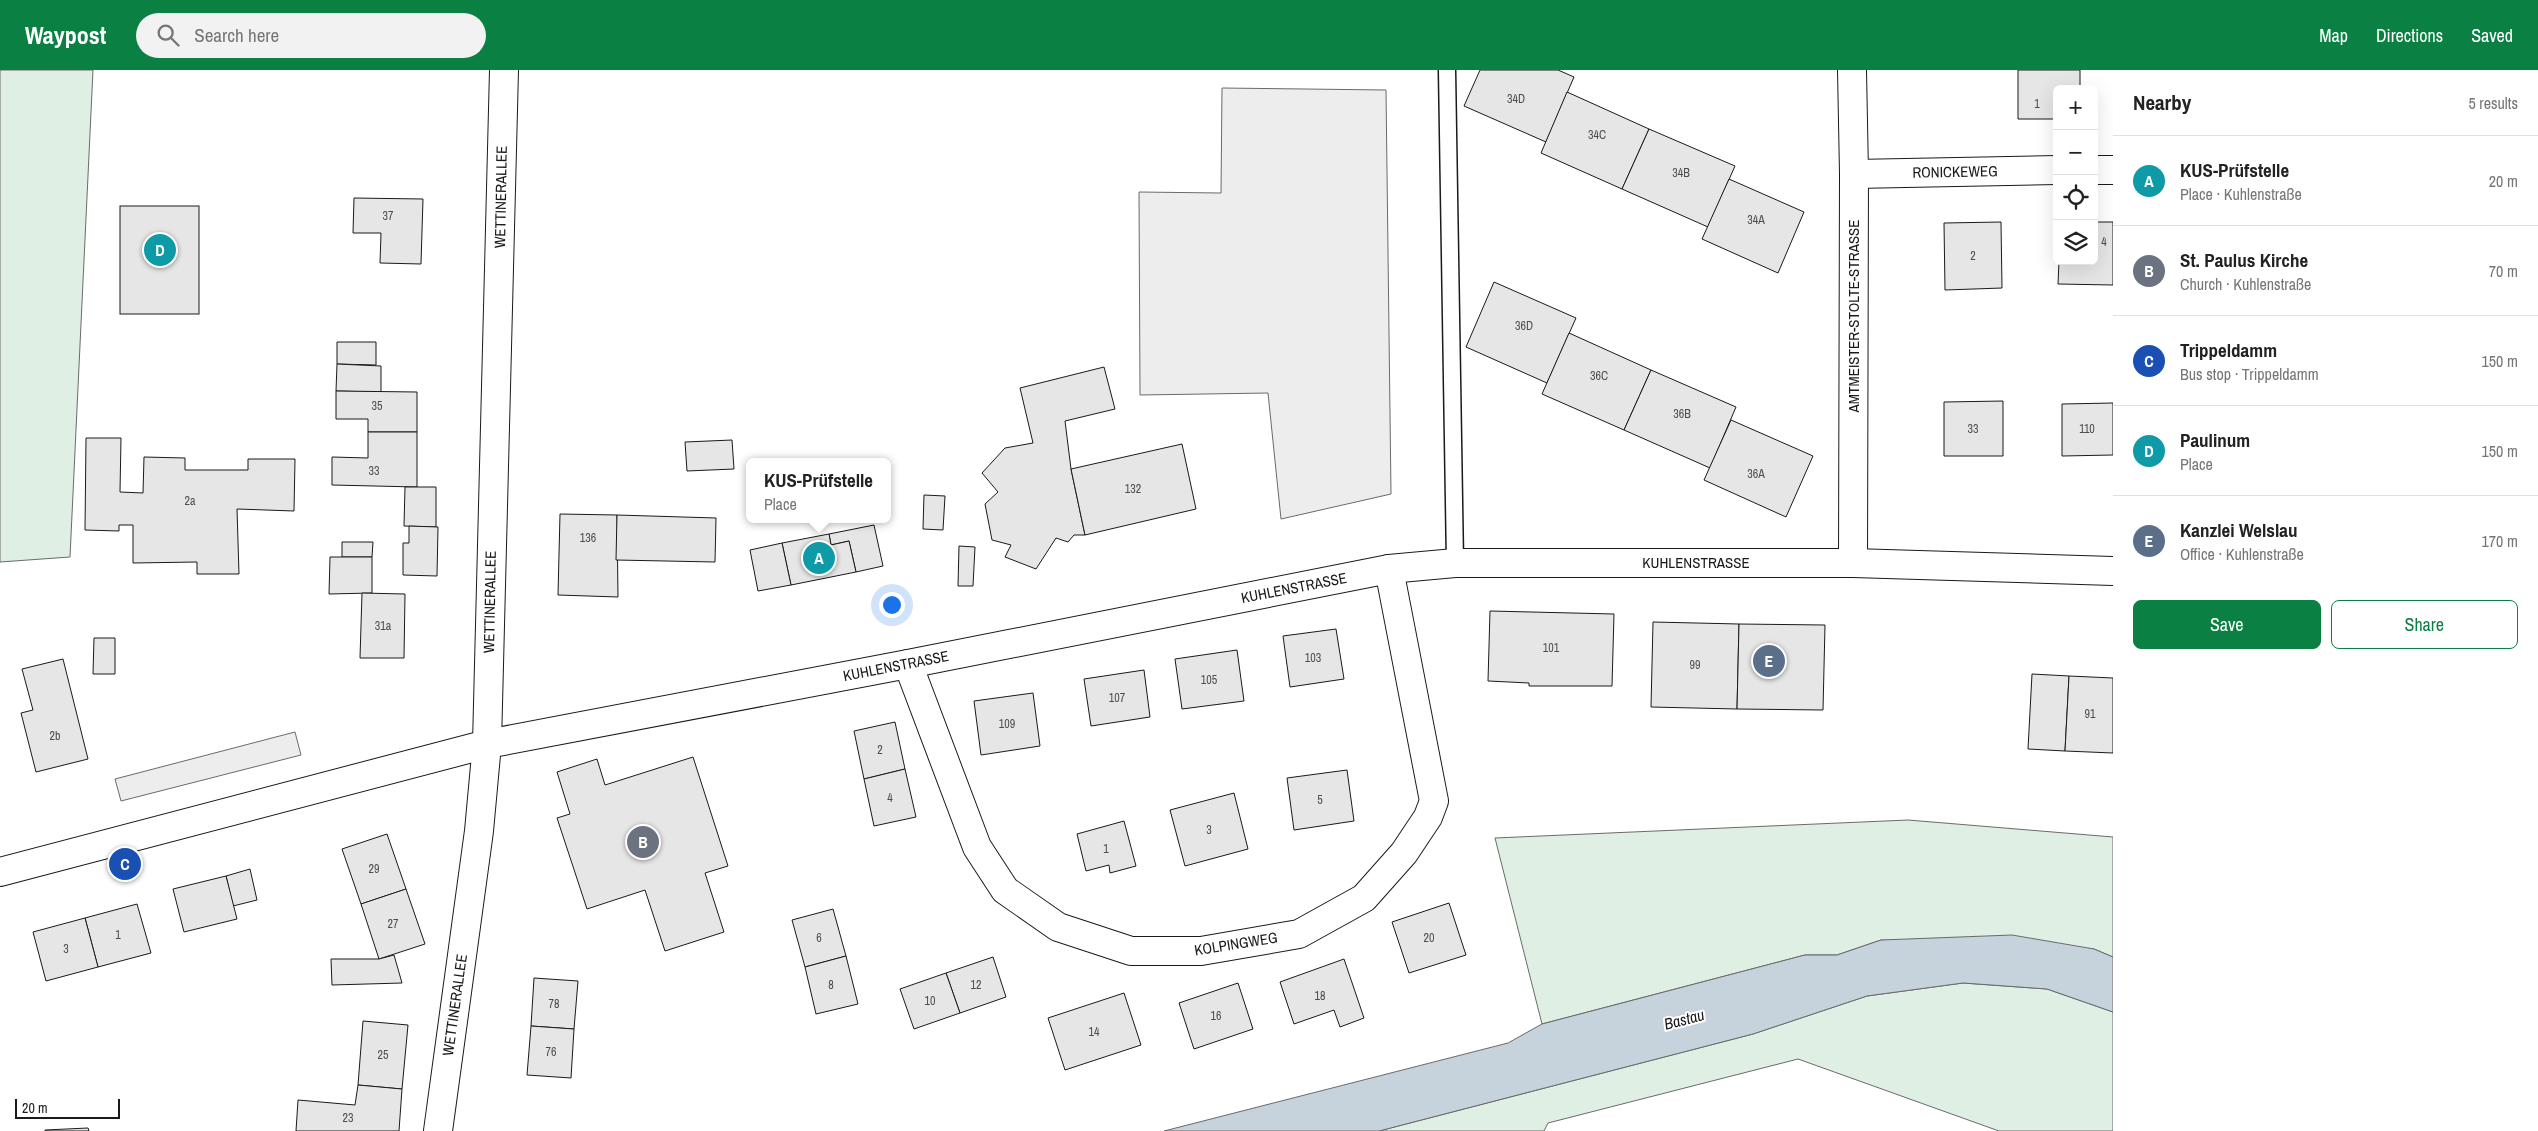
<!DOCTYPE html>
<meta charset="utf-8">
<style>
body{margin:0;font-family:"Archivo Narrow",sans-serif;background:#f2f2f2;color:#222}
.controls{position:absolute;right:15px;top:15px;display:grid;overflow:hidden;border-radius:8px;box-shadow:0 5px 20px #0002}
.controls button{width:45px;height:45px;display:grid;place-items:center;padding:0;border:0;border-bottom:1px solid #e0e0e0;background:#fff;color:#222;font:25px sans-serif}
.scale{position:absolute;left:15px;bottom:12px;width:105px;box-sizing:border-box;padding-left:5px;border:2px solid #1a1a1a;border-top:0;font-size:14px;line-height:18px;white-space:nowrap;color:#1a1a1a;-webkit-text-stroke:4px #fff;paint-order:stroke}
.you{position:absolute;left:891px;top:534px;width:18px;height:18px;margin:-12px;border:4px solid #fff;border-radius:50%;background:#1a73e8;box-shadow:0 0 0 8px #1a73e833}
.badge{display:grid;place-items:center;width:32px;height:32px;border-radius:50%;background:#0b8043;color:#fff;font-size:16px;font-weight:700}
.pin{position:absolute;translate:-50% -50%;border:2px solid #fff;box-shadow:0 1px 5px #0006}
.popup{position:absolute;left:746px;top:388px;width:145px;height:65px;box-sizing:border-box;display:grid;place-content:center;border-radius:8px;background:#fff;filter:drop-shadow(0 1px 4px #0005);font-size:16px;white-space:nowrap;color:#767676}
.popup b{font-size:19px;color:#222}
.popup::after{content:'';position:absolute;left:50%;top:100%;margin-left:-10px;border:10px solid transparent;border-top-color:#fff}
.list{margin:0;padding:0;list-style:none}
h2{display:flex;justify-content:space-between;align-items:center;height:65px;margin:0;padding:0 20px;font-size:21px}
h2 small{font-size:16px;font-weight:400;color:#767676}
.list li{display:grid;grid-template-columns:32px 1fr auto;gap:15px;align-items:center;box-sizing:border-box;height:90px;padding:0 20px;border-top:1px solid #e0e0e0}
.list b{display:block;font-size:19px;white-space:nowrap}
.list p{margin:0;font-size:16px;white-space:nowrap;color:#767676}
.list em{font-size:16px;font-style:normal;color:#767676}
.actions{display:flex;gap:10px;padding:15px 20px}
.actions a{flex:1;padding:11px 0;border:1px solid #0b8043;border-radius:8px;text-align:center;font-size:18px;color:#0b8043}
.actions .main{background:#0b8043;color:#fff}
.icon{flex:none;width:28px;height:28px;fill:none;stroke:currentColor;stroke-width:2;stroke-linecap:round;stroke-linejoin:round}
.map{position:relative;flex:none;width:2113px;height:1061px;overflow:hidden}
header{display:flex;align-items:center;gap:30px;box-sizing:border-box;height:70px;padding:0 25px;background:#0b8043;color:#fff}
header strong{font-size:24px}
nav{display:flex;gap:28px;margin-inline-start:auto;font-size:18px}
.search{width:350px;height:45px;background:#f2f2f2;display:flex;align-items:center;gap:12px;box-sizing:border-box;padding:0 18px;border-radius:28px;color:#767676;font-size:19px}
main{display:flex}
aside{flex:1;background:#fff}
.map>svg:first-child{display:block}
.green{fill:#e0efe3;stroke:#6a6a6a}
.parking{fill:#ededed;stroke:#6a6a6a}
.water{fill:#c6d2dc;stroke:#6a6a6a}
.building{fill:#e6e6e6;stroke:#1a1a1a}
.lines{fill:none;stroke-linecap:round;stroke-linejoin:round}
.lane-casing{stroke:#1a1a1a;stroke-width:19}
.street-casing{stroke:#1a1a1a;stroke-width:30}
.secondary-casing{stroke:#1a1a1a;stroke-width:30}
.lane{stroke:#fff;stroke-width:16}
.street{stroke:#fff;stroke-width:28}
.secondary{stroke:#fff;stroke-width:28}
.labels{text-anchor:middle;stroke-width:4;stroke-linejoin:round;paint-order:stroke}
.number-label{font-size:12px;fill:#4d4d4d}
.street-label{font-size:15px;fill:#1a1a1a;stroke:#fff}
.water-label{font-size:16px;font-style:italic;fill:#1a1a1a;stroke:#fff}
</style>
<header>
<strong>Waypost</strong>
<div class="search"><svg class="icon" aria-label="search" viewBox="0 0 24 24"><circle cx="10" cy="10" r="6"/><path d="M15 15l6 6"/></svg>Search here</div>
<nav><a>Map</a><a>Directions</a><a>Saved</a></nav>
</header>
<main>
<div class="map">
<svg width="2113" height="1061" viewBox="0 0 2113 1061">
<rect width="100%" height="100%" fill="#fff"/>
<!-- green -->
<g class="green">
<polygon points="0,0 93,0 70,487 0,492"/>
<polygon points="1908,750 2113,767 2113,887 2094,879 1881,870 1837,885 1805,885 1542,954 1495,768"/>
<polygon points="1963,913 2047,919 2113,942 2113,1061 1999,1061 1798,989 1548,1053 1544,1061 1379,1061 1753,964 1867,926"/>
</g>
<!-- parking -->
<g class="parking">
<polygon points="1222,18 1386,20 1391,424 1281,449 1268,323 1140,325 1139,122 1221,123"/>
<polygon points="295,662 301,685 121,731 115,709"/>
</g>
<!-- water -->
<polygon class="water" points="2012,865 2094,879 2113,887 2113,942 2047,919 1963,913 1867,926 1753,964 1379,1061 1164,1061 1508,973 1542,954 1805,885 1837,885 1881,870"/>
<!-- building -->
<g class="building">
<polygon points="1480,0 1558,0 1574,7 1546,72 1464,36"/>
<polygon points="2018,0 2080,0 2080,19 2057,19 2057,49 2018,49"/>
<polygon points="1567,22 1649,59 1622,119 1541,83"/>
<polygon points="1649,59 1735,96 1708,157 1622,119"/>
<polygon points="1729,109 1804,142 1778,203 1702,169"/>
<polygon points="354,128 423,129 421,194 380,193 381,163 353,163"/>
<rect x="120" y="136" width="79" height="108"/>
<polygon points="2001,152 2002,218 1945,220 1944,153"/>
<polygon points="2094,152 2113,152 2113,215 2058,214 2059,191 2094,191"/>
<polygon points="1494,212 1576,248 1547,313 1466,277"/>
<polygon points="1569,263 1651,300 1624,360 1542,324"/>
<polygon points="337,272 376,272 376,295 337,294"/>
<polygon points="337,294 381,296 381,322 336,321"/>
<polygon points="1104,297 1115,339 1065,351 1071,399 1085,465 1074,465 1068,472 1056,468 1036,499 1005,487 1011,475 992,470 985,434 998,422 982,403 1005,378 1033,373 1020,318"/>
<polygon points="1651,300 1736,337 1710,398 1624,360"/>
<polygon points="336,321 417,322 417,362 368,362 368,349 336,349"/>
<polygon points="2003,331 2003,386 1944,386 1944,332"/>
<polygon points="2113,333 2113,385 2062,386 2062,334"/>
<polygon points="1731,350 1813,386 1786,447 1704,410"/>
<polygon points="368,362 417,362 417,417 332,415 332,387 368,388"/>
<polygon points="86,368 121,368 120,422 143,423 144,387 185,388 185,400 248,400 248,389 295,389 294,441 237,439 239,504 197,504 197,492 133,493 133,455 119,455 119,461 85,460"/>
<polygon points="732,370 734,399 687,401 685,372"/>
<polygon points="1182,374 1196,439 1085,465 1071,399"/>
<polygon points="405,417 436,417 436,457 404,456"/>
<polygon points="924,425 945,426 943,460 923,459"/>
<polygon points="560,444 617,445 618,527 558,525"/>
<polygon points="617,445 716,448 715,492 616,490"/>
<polygon points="874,455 883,496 856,502 849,471 831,475 829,464"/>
<polygon points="409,456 438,457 437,506 403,505 403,473 409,473"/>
<polygon points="829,464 831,475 849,471 856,502 791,515 782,473"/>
<polygon points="342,472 373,472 372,487 342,487"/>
<polygon points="782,473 791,515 758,521 750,480"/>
<polygon points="959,476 975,477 973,516 958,516"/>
<polygon points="330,487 372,487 372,523 329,524"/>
<polygon points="362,523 405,524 404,588 360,588"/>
<polygon points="1490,541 1614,544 1612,616 1529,616 1529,613 1488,611"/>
<polygon points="1653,552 1739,554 1737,639 1651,637"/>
<polygon points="1739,554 1825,555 1823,640 1737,639"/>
<polygon points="1336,559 1344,609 1290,617 1283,566"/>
<polygon points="94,568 115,568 115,604 93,604"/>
<polygon points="1237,580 1244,631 1182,639 1175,589"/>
<polygon points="63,589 88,689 36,702 21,643 33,640 22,599"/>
<polygon points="1144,600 1150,647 1091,656 1084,609"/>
<polygon points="2032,604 2069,606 2065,681 2028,679"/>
<polygon points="2069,606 2113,608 2113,683 2065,681"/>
<polygon points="1033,623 1040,676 981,685 974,631"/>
<polygon points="895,652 905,699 864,709 854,661"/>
<polygon points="693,687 728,796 705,803 724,862 665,881 645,820 587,839 557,748 570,744 557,702 597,689 605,715"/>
<polygon points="905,699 916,747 874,756 864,709"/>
<polygon points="1347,700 1354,751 1294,760 1287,708"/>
<polygon points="1234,723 1248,779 1185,796 1170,740"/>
<polygon points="1124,751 1136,796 1110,803 1109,795 1086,801 1077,764"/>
<polygon points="387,764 406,819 361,834 342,779"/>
<polygon points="250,799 257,830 233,836 226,806"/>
<polygon points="226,806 237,849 184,862 173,819"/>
<polygon points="406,819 425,874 379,889 361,834"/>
<polygon points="1449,833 1466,885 1409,903 1392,852"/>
<polygon points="137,834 151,883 98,897 85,848"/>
<polygon points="833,839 846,886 805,897 792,850"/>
<polygon points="85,848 98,897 46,911 33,862"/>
<polygon points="394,885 402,913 332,915 331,889 379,889"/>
<polygon points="846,886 858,934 816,944 805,897"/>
<polygon points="993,887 1006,927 960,943 946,903"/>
<polygon points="1344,889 1364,948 1340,957 1334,940 1294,954 1280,912"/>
<polygon points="946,903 960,943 914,959 900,919"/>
<polygon points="534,908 578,911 574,959 531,956"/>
<polygon points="1238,913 1253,959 1194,979 1179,933"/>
<polygon points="1124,923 1141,975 1065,1000 1048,948"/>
<polygon points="363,951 408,955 402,1019 358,1015"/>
<polygon points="531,956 574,959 571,1008 527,1005"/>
<polygon points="358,1015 402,1019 399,1061 296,1061 298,1030 355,1035"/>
<polygon points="88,1058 89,1061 45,1061 45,1060"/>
</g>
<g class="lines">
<defs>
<polyline id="lane" points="1447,0 1455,493"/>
<g id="street">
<polyline points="1852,0 1854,104 1853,493"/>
<polyline points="2094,100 2113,100"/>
<polyline points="1854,104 2057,100"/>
<polyline points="908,594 977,777 1005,820 1058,857 1131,881 1201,881 1299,864 1364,828 1404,783 1428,747 1434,731 1389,499"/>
<polyline points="0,802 487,674 908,594 1389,499 1455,493 1853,493 2113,501"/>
</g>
<polyline id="secondary" points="438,1061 479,761 487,674 504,0"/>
</defs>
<!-- lane casing -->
<use href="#lane" class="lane-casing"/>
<!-- street casing -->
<use href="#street" class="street-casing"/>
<!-- secondary casing -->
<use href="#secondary" class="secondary-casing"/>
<!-- lane -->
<use href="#lane" class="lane"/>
<!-- street -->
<use href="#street" class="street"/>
<!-- secondary -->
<use href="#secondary" class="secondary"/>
</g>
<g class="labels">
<!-- number labels -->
<g class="number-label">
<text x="1516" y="33">34D</text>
<text x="2037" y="38">1</text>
<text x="1597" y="69">34C</text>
<text x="1681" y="107">34B</text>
<text x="388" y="150">37</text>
<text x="1756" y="154">34A</text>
<text x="2104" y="176">4</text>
<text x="1973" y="190">2</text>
<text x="1524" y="260">36D</text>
<text x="1599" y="310">36C</text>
<text x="377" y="340">35</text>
<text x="1682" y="348">36B</text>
<text x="1973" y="363">33</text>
<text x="2087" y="363">110</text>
<text x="374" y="405">33</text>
<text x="1756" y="408">36A</text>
<text x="1133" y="423">132</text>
<text x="190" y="435">2a</text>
<text x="588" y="472">136</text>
<text x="383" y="560">31a</text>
<text x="1551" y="582">101</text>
<text x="1313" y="592">103</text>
<text x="1695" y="599">99</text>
<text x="1209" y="614">105</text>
<text x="1117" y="632">107</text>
<text x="2090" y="648">91</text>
<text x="1007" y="658">109</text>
<text x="55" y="670">2b</text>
<text x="880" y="684">2</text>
<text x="890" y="732">4</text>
<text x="1320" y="734">5</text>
<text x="1209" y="764">3</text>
<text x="1106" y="783">1</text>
<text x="374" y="803">29</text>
<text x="393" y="858">27</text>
<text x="118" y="869">1</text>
<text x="819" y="872">6</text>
<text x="1429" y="872">20</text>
<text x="66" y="883">3</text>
<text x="831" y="919">8</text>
<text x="976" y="919">12</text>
<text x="1320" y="930">18</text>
<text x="930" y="935">10</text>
<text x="554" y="938">78</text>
<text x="1216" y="950">16</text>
<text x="1094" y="966">14</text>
<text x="551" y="986">76</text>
<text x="383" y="989">25</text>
<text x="348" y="1052">23</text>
</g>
<!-- street labels -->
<g class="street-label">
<text transform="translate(1955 102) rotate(-1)" y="5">RONICKEWEG</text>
<text transform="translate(501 127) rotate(-89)" y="5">WETTINERALLEE</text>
<text transform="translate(1854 246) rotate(-90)" y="5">AMTMEISTER-STOLTE-STRASSE</text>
<text x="1696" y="498">KUHLENSTRASSE</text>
<text transform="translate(1294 518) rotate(-11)" y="5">KUHLENSTRASSE</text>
<text transform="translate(490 532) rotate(-89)" y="5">WETTINERALLEE</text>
<text transform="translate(896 596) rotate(-11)" y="5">KUHLENSTRASSE</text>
<text transform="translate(1236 874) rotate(-9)" y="5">KOLPINGWEG</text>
<text transform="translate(455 935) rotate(-82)" y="5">WETTINERALLEE</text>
</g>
<!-- water labels -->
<g class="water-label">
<text transform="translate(1684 949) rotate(-15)" y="6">Bastau</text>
</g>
</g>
</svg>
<div class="controls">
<button>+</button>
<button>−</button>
<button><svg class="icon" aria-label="locate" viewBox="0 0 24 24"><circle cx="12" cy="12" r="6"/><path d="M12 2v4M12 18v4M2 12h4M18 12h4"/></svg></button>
<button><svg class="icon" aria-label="layers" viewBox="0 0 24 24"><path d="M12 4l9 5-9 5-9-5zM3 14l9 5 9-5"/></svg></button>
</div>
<div class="scale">20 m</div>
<div class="you"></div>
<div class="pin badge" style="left:819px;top:488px;background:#0f9aa8">A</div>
<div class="popup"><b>KUS-Prüfstelle</b>Place</div>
<div class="pin badge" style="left:643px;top:772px;background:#6b7280">B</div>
<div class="pin badge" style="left:125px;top:794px;background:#1a4fb4">C</div>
<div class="pin badge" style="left:160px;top:180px;background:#0f9aa8">D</div>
<div class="pin badge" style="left:1769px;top:591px;background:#5c6f8a">E</div>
</div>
<aside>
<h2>Nearby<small>5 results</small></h2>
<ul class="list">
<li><span class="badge" style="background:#0f9aa8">A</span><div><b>KUS-Prüfstelle</b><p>Place · Kuhlenstraße</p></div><em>20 m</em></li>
<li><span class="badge" style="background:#6b7280">B</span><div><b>St. Paulus Kirche</b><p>Church · Kuhlenstraße</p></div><em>70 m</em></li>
<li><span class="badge" style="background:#1a4fb4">C</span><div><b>Trippeldamm</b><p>Bus stop · Trippeldamm</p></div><em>150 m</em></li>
<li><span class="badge" style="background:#0f9aa8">D</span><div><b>Paulinum</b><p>Place</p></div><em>150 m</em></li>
<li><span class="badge" style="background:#5c6f8a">E</span><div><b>Kanzlei Welslau</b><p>Office · Kuhlenstraße</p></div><em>170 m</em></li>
</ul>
<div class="actions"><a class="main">Save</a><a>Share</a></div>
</aside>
</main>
